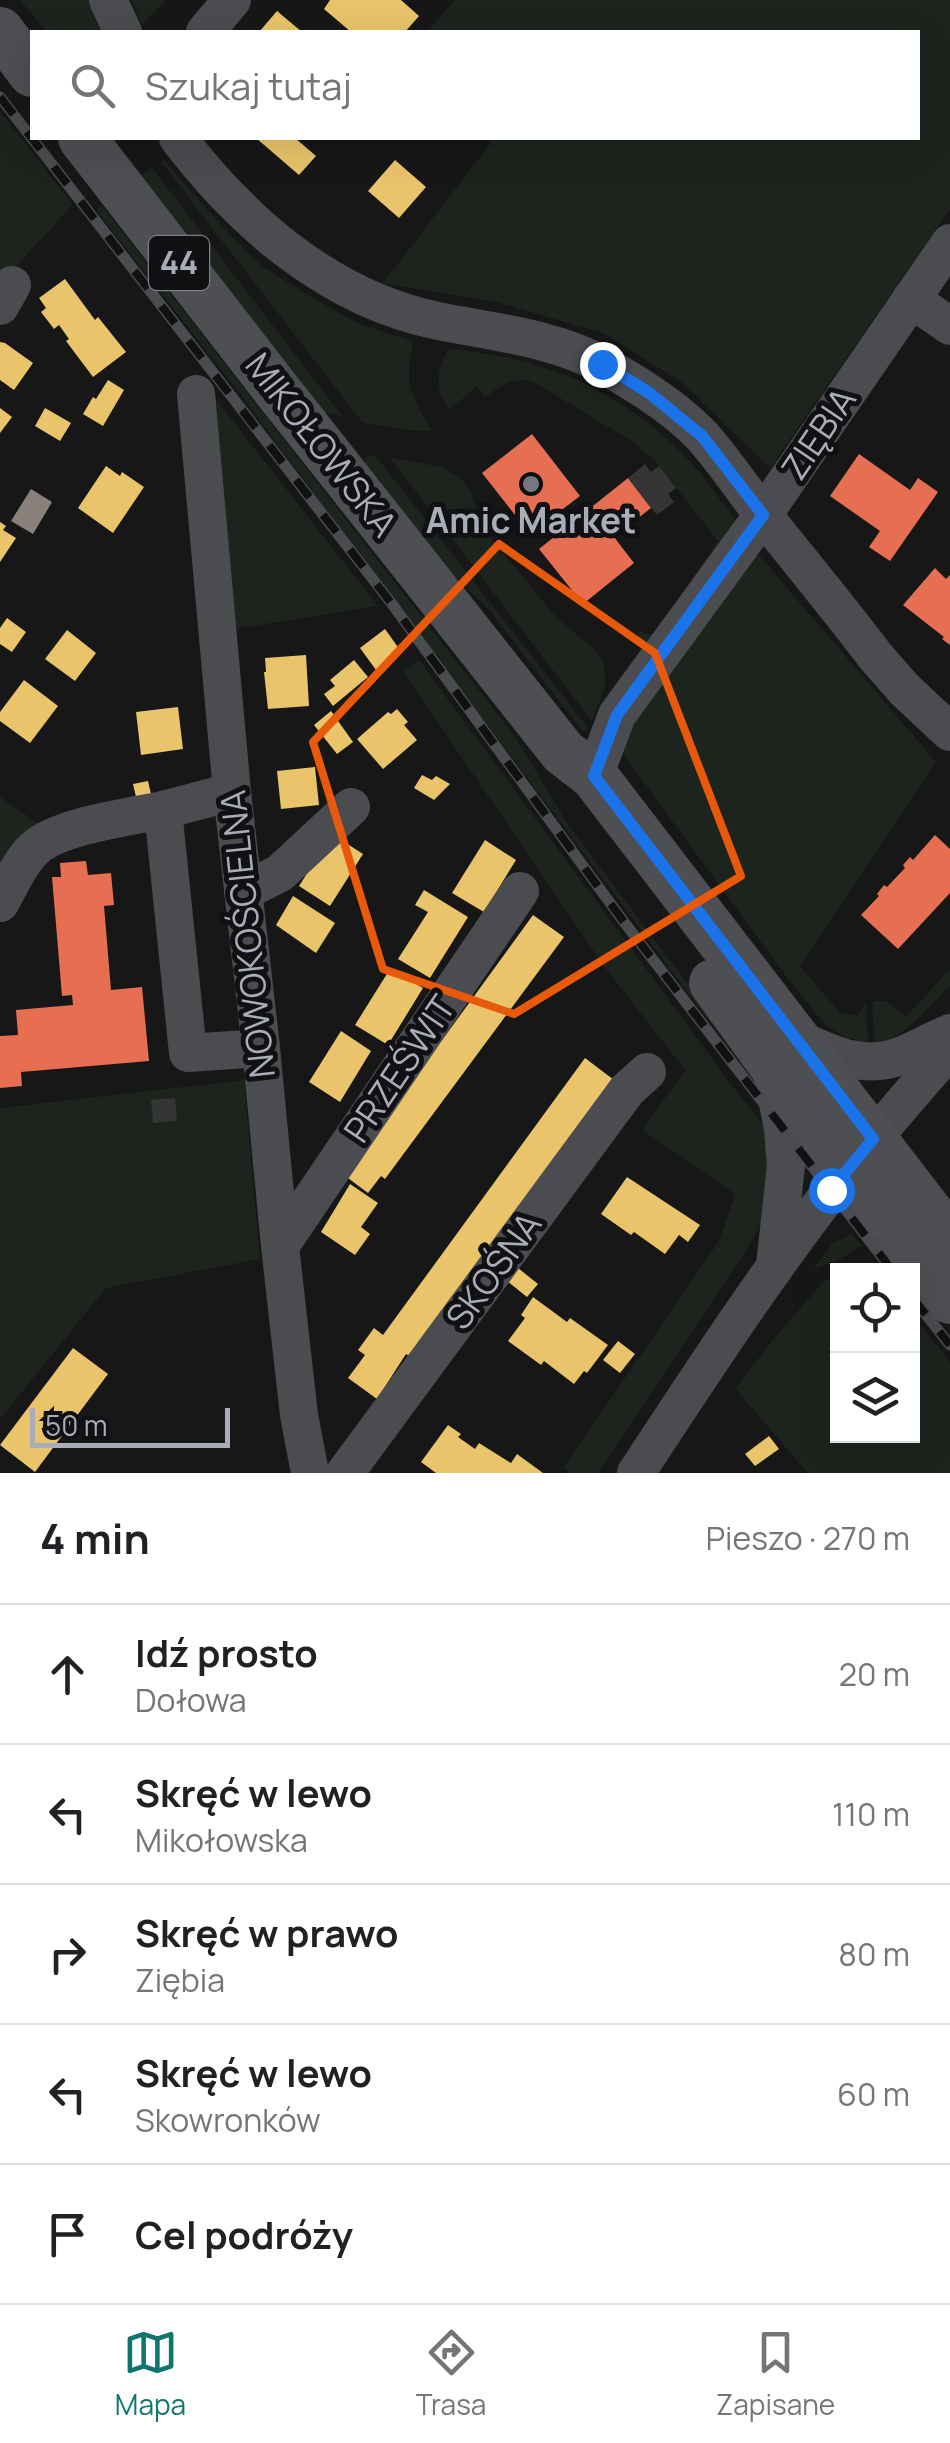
<!DOCTYPE html>
<html lang="pl">
<meta charset="utf-8">
<style>
body{margin:0;font-family:Manrope,sans-serif;background:#f2f2f2;color:#202124}
.controls{position:absolute;right:30px;bottom:30px;display:grid;overflow:hidden;border-radius:0px;box-shadow:0 10px 40px #0002}
.controls button{width:90px;height:90px;display:grid;place-items:center;padding:0;border:0;border-bottom:2px solid #e0e0e0;background:#fff;color:#202124;font:50px sans-serif}
.scale{position:absolute;left:30px;bottom:25px;width:200px;box-sizing:border-box;padding-left:10px;border:5px solid #a8adb8;border-top:0;font-size:28px;line-height:35px;white-space:nowrap;color:#a8adb8;-webkit-text-stroke:8px #111113;paint-order:stroke}
.stop{position:absolute;width:30px;height:30px;margin:-22px;border:8px solid #1a73e8;border-radius:50%;background:#fff}
.stop.end{background:#1a73e8;border-color:#fff;box-shadow:0 2px 10px #0008}
.list{margin:0;padding:0;list-style:none}
h2{display:flex;justify-content:space-between;align-items:center;height:130px;margin:0;padding:0 40px;font-size:42px}
h2 small{font-size:32px;font-weight:400;color:#757577}
.list li{display:grid;grid-template-columns:65px 1fr auto;gap:30px;align-items:center;box-sizing:border-box;height:140px;padding:0 40px;border-top:2px solid #e0e0e0}
.list b{display:block;font-size:38px;white-space:nowrap}
.list p{margin:0;font-size:32px;white-space:nowrap;color:#757577}
.list em{font-size:32px;font-style:normal;color:#757577}
.icon{flex:none;width:55px;height:55px;fill:none;stroke:currentColor;stroke-width:2;stroke-linecap:round;stroke-linejoin:round}
.map{position:relative;flex:none;width:950px;height:1473px;overflow:hidden}
.search{position:absolute;background:#fff;box-shadow:0 10px 40px #0002;left:30px;right:30px;top:30px;height:110px;display:flex;align-items:center;gap:25px;box-sizing:border-box;padding:0 35px;border-radius:0px;color:#757577;font-size:38px}
.sheet{height:830px;background:#fff}
nav{display:flex;justify-content:space-around;align-items:center;box-sizing:border-box;height:140px;border-top:2px solid #e0e0e0;background:#fff;font-size:28px;color:#757577}
nav a{display:grid;justify-items:center;gap:5px}
nav .on{color:#0f766e}
.map>svg:first-child{display:block}
.green{fill:#1d241e}
.homes{fill:#e9c46a}
.shops{fill:#e76f51}
.industry{fill:#8a817c}
.building{fill:#353536}
.lines{fill:none;stroke-linecap:round;stroke-linejoin:round}
.minor{stroke:#4b4c50;stroke-width:38}
.major{stroke:#4d4f52;stroke-width:48}
.rail-casing{stroke:#4b4c4f;stroke-width:11}
.rail{stroke:#111113;stroke-width:8;stroke-dasharray:22;stroke-linecap:butt}
.route{stroke:#1a73e8;stroke-width:12}
.marked{fill:none;stroke:#e8590c;stroke-width:8;stroke-linejoin:round}
.poi-dot{fill:#757880;stroke:#111113;stroke-width:4}
.labels{text-anchor:middle;stroke-width:10;stroke-linejoin:round;paint-order:stroke}
.shield{fill:#111113;stroke:#7b7e86;stroke-width:2.5}
.shield-label{font-size:32px;font-weight:bold;fill:#a8adb8}
.street-label{font-size:35px;fill:#a8adb8;stroke:#111113}
.poi-label{font-size:35px;font-weight:bold;fill:#a8adb8;stroke:#111113}
</style>
<div class="map">
<svg width="950" height="1473" viewBox="0 0 950 1473">
<rect width="100%" height="100%" fill="#171717"/>
<!-- green -->
<g class="green">
<polygon points="20,0 90,0 103,32 47,32"/>
<polygon points="131,0 166,0 142,25"/>
<polygon points="455,0 950,0 950,209 770,468 680,381 603,333 492,301 383,283 491,143 486,138 918,138 918,32 427,32"/>
<polygon points="0,111 73,205 15,267 0,287"/>
<path d="M163,159L222,226L262,266L308,295L359,324L412,341C413,353 408,364 409,375C410,397 422,413 432,431L408,430L363,423L161,162Z"/>
<polygon points="152,168 343,417 324,412 312,401 138,177"/>
<polygon points="102,206 516,738 565,820 744,1059 745,1069 234,386 96,210"/>
<path d="M449,348C477,353 507,356 533,364C595,382 646,415 690,461C709,482 725,507 742,529L673,630L649,642L635,641L640,631L649,635L661,630L681,603L678,600L718,541L656,462L633,442L532,381C509,379 503,385 485,397L477,386L450,410C433,391 437,368 449,348Z"/>
<polygon points="211,393 378,606 227,630"/>
<polygon points="375,455 588,728 583,732 490,611 417,539 364,463 367,456"/>
<polygon points="390,458 443,467 460,478 470,490 483,528 555,616 594,649 604,663 605,687 592,721"/>
<polygon points="751,546 936,762 800,966 840,1013 858,1016 866,1002 868,1043 848,1038 827,1027 788,979 624,755 628,717"/>
<polygon points="419,660 733,1087 764,1125 768,1152 766,1194 759,1228 739,1261 598,1473 570,1473 563,1468 719,1241 735,1194 642,1130 685,1070 603,965 403,671"/>
<polygon points="0,797 39,824 0,882"/>
<path d="M950,969V986C928,1007 907,1038 875,1043L872,1005L874,1001H887L906,1017Z"/>
<polygon points="244,1080 260,1259 106,1288 0,1419 0,1108"/>
<polygon points="852,1234 861,1245 841,1259 813,1269 833,1243"/>
<polygon points="837,1275 838,1436 912,1436 913,1315 950,1362 950,1473 808,1473 735,1389 772,1341 823,1282"/>
</g>
<!-- homes -->
<g class="homes">
<polygon points="330,0 401,0 419,16 405,32 351,32 324,9"/>
<polygon points="277,11 302,32 259,32"/>
<polygon points="256,138 295,138 316,156 299,175"/>
<polygon points="395,160 426,187 399,218 368,191"/>
<polygon points="65,279 95,320 98,317 126,352 93,377 66,341 69,339 59,325 54,329 41,312 46,308 39,298"/>
<polygon points="0,342 5,343 33,363 14,390 0,380"/>
<polygon points="108,380 124,390 103,426 83,414 93,397 96,399"/>
<polygon points="0,408 12,417 0,433"/>
<polygon points="45,408 71,423 60,441 35,426"/>
<polygon points="106,466 120,476 122,472 144,487 113,533 78,508"/>
<polygon points="0,522 6,526 3,530 16,538 0,562"/>
<polygon points="7,618 26,632 12,652 0,644 0,628"/>
<polygon points="385,629 400,650 376,670 360,648"/>
<polygon points="67,630 96,653 75,681 45,659"/>
<polygon points="306,655 309,706 268,709 264,672 266,672 265,658"/>
<polygon points="354,660 368,677 333,706 324,694 335,686 330,680"/>
<polygon points="24,680 58,706 30,743 0,721 0,712"/>
<polygon points="178,707 183,749 141,755 136,712"/>
<polygon points="397,709 408,722 404,725 417,740 383,769 357,739 388,712 391,714"/>
<polygon points="331,711 353,742 337,754 314,725"/>
<polygon points="315,767 319,805 281,809 277,771"/>
<polygon points="422,775 432,780 436,776 450,784 434,800 414,788"/>
<polygon points="148,781 151,794 136,797 133,784"/>
<polygon points="332,834 363,854 330,906 299,886"/>
<polygon points="485,840 516,860 484,912 452,893"/>
<polygon points="424,890 468,917 430,978 398,959 428,912 415,905"/>
<polygon points="293,896 335,923 316,953 276,925"/>
<polygon points="533,915 564,937 385,1179 381,1176 368,1193 344,1175"/>
<polygon points="390,969 423,988 388,1045 355,1025"/>
<polygon points="341,1031 371,1051 340,1102 309,1082"/>
<polygon points="585,1058 614,1080 413,1358 406,1354 377,1399 348,1378 365,1355 358,1350 374,1328 383,1335"/>
<polygon points="627,1177 700,1225 688,1242 679,1235 665,1254 634,1232 631,1235 601,1214"/>
<polygon points="350,1184 378,1203 361,1227 370,1234 355,1255 321,1232"/>
<polygon points="518,1268 538,1284 527,1297 507,1281"/>
<polygon points="533,1297 567,1322 570,1318 608,1345 587,1373 584,1371 574,1384 544,1361 541,1365 508,1341 525,1318 521,1315"/>
<polygon points="618,1341 635,1354 620,1373 603,1360"/>
<polygon points="73,1348 108,1374 35,1472 0,1445"/>
<polygon points="448,1425 461,1434 458,1437 475,1449 479,1443 511,1463 517,1454 543,1473 436,1473 421,1462"/>
<polygon points="769,1436 779,1449 755,1466 745,1454"/>
</g>
<!-- shops -->
<g class="shops">
<polygon points="532,434 580,496 530,534 482,473"/>
<polygon points="859,454 910,490 918,478 938,492 890,561 869,547 880,531 830,496"/>
<polygon points="628,478 651,508 614,537 634,563 583,604 539,549"/>
<polygon points="935,568 946,579 950,575 950,645 942,639 944,637 903,605"/>
<polygon points="935,835 950,849 950,893 898,949 861,915 879,896 877,894 884,885 887,887 905,868 903,865 910,857 913,860"/>
<polygon points="86,861 88,875 111,873 114,905 104,906 111,990 142,987 149,1061 21,1072 22,1086 0,1088 0,1036 18,1035 16,1010 73,1005 72,995 62,996 52,877 61,877 60,863"/>
</g>
<!-- industry -->
<polygon class="industry" points="31,489 52,502 33,534 11,521"/>
<!-- building -->
<g class="building">
<polygon points="645,464 651,472 659,466 676,488 668,494 674,502 657,515 628,478"/>
<polygon points="175,1098 177,1121 153,1123 151,1100"/>
</g>
<g class="lines">
<!-- minor -->
<g class="minor">
<polyline points="108,0 123,32"/>
<polyline points="205,32 232,0"/>
<path d="M178,138C243,223 330,299 438,321C493,332 555,338 605,366C639,385 676,408 703,437C726,463 746,494 768,521C804,566 841,611 876,657L905,690L950,732"/>
<polyline points="911,299 950,326"/>
<polyline points="0,306 12,285"/>
<polyline points="196,394 232,792 261,1048 280,1246 299,1415 310,1473"/>
<polyline points="594,776 617,715 763,515 950,243"/>
<polyline points="232,792 163,810 188,1053 261,1048"/>
<polyline points="243,892 280,873 351,807"/>
<path d="M0,903C10,886 19,863 34,849C58,826 129,817 163,810"/>
<path d="M794,1037C827,1052 862,1071 900,1056C917,1049 933,1040 950,1033"/>
<polyline points="771,1067 783,1129 786,1166 775,1265"/>
<polyline points="280,1246 520,891"/>
<polyline points="345,1473 627,1090 647,1072"/>
<path d="M636,1473C703,1371 770,1268 846,1172C879,1130 915,1089 950,1049"/>
</g>
<!-- major -->
<g class="major">
<polyline points="0,31 32,73"/>
<polyline points="82,138 276,389 563,752 594,776 950,1239"/>
<polyline points="713,983 848,1169 950,1300"/>
</g>
<defs>
<g id="rail">
<polyline points="0,97 392,604 624,922 892,1270"/>
<polyline points="912,1297 950,1345"/>
</g>
</defs>
<!-- rail casing -->
<use href="#rail" class="rail-casing"/>
<!-- rail -->
<use href="#rail" class="rail"/>
</g>
<g class="lines">
<!-- route -->
<polyline class="route" points="602,364 648,392 702,436 763,515 617,715 594,776 873,1139 831,1190"/>
</g>
<!-- marked area -->
<path class="marked" d="M499,544L655,653L741,876L514,1014L383,969L313,742Z"/>
<!-- markers -->
<circle class="poi-dot" cx="531" cy="484" r="10"/>
<g class="labels">
<!-- shield labels -->
<rect class="shield" x="149" y="236" width="60" height="54" rx="8"/>
<g class="shield-label">
<text x="179" y="274">44</text>
</g>
<!-- street labels -->
<g class="street-label">
<text transform="translate(819 434) rotate(-56)" y="12">ZIĘBIA</text>
<text transform="translate(321 445) rotate(52)" y="12">MIKOŁOWSKA</text>
<text transform="translate(248 934) rotate(-96)" y="12">NOWOKOŚCIELNA</text>
<text transform="translate(400 1069) rotate(-56)" y="12">PRZEŚWIT</text>
<text transform="translate(494 1271) rotate(-54)" y="12">SKOŚNA</text>
</g>
<!-- poi labels -->
<g class="poi-label">
<text x="531" y="533">Amic Market</text>
</g>
</g>
</svg>
<div class="controls">
<button><svg class="icon" aria-label="locate" viewBox="0 0 24 24"><circle cx="12" cy="12" r="6"/><path d="M12 2v4M12 18v4M2 12h4M18 12h4"/></svg></button>
<button><svg class="icon" aria-label="layers" viewBox="0 0 24 24"><path d="M12 4l9 5-9 5-9-5zM3 14l9 5 9-5"/></svg></button>
</div>
<div class="scale">50 m</div>
<div class="stop" style="left:831px;top:1190px"></div>
<div class="stop end" style="left:602px;top:364px"></div>
<div class="search"><svg class="icon" aria-label="search" viewBox="0 0 24 24"><circle cx="10" cy="10" r="6"/><path d="M15 15l6 6"/></svg>Szukaj tutaj</div>
</div>
<section class="sheet">
<h2>4 min<small>Pieszo · 270 m</small></h2>
<ul class="list">
<li><svg class="icon" aria-label="ahead" viewBox="0 0 24 24"><path d="M12 20V5M6 11l6-6 6 6"/></svg><div><b>Idź prosto</b><p>Dołowa</p></div><em>20 m</em></li>
<li><svg class="icon" aria-label="left" viewBox="0 0 24 24"><path d="M17 20v-9H6M10 6l-5 5 5 5"/></svg><div><b>Skręć w lewo</b><p>Mikołowska</p></div><em>110 m</em></li>
<li><svg class="icon" aria-label="right" viewBox="0 0 24 24"><path d="M7 20v-9h11M14 6l5 5-5 5"/></svg><div><b>Skręć w prawo</b><p>Ziębia</p></div><em>80 m</em></li>
<li><svg class="icon" aria-label="left" viewBox="0 0 24 24"><path d="M17 20v-9H6M10 6l-5 5 5 5"/></svg><div><b>Skręć w lewo</b><p>Skowronków</p></div><em>60 m</em></li>
<li><svg class="icon" aria-label="arrive" viewBox="0 0 24 24"><path d="M6 21V4h12l-3 4 3 4H6"/></svg><div><b>Cel podróży</b></div></li>
</ul>
</section>
<nav>
<a class="on"><svg class="icon" aria-label="map" viewBox="0 0 24 24"><path d="M3 6l6-2 6 2 6-2v14l-6 2-6-2-6 2zM9 4v14M15 6v14"/></svg>Mapa</a>
<a><svg class="icon" aria-label="directions" viewBox="0 0 24 24"><path d="M12 3l9 9-9 9-9-9zM9 14v-3h6M13 9l2 2-2 2"/></svg>Trasa</a>
<a><svg class="icon" aria-label="saved" viewBox="0 0 24 24"><path d="M7 4h10v16l-5-4-5 4z"/></svg>Zapisane</a>
</nav>
